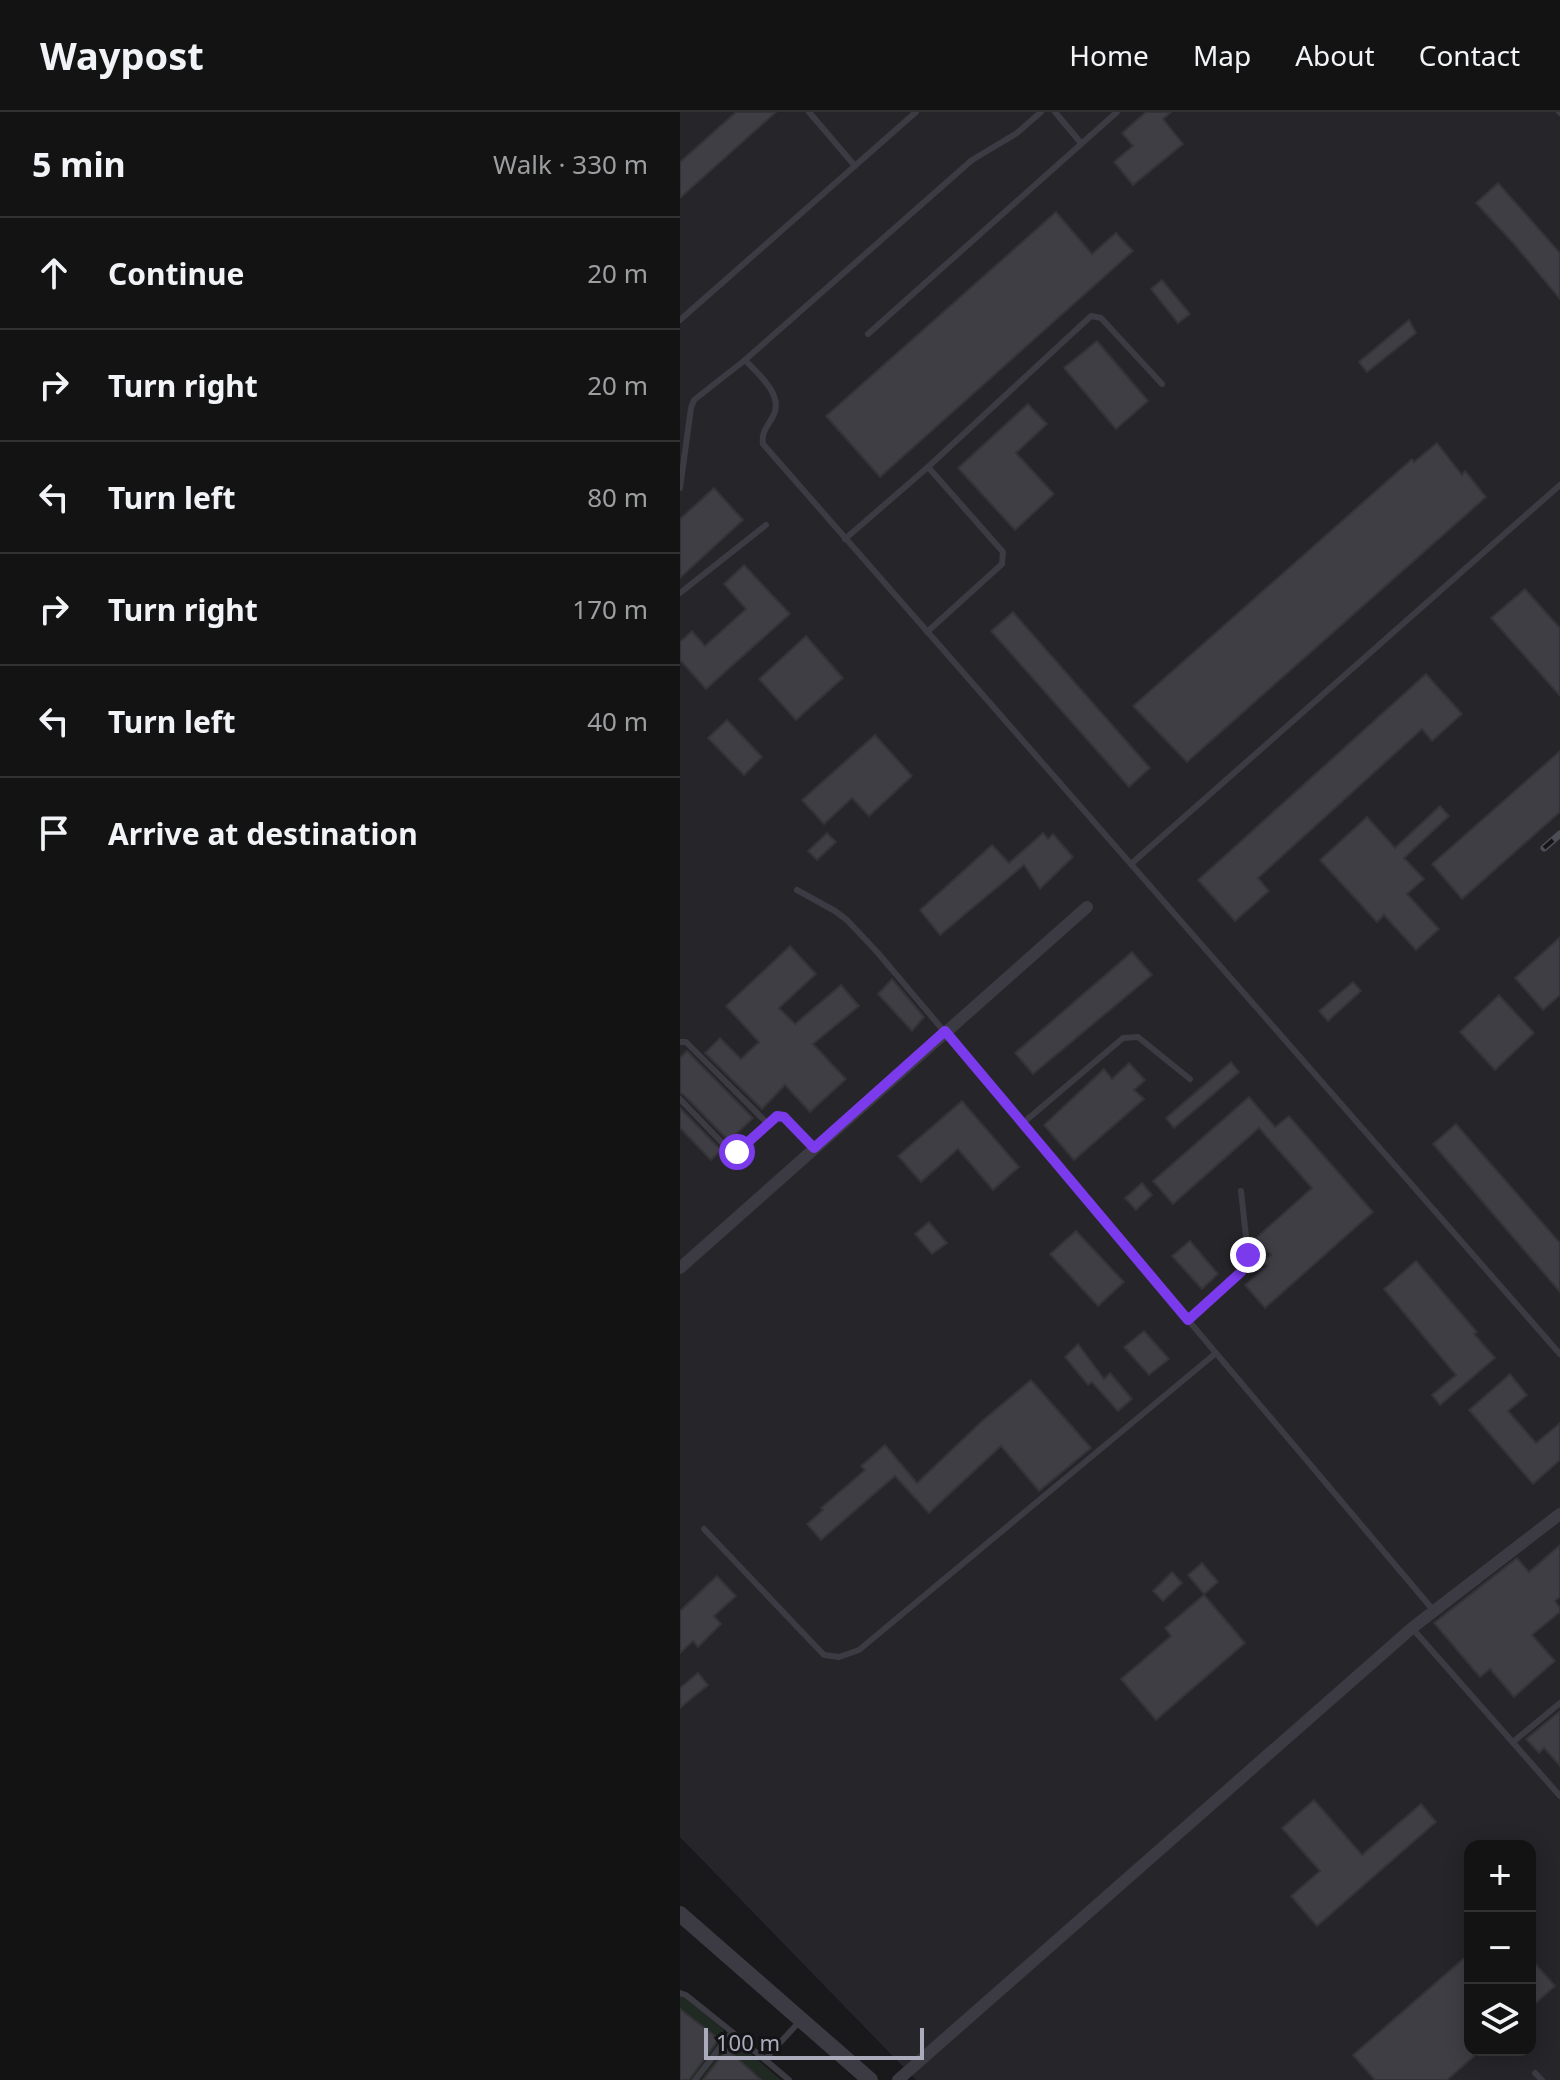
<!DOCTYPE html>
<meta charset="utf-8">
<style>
body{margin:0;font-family:"Noto Sans",sans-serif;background:#202022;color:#f1f3f6}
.controls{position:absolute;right:24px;bottom:24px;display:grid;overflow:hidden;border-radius:16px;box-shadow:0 4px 20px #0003}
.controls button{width:72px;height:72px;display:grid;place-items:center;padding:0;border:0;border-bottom:2px solid #323234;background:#131314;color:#f1f3f6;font:40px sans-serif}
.scale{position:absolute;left:24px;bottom:20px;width:220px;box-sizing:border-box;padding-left:8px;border:4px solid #aaacbc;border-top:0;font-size:22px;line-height:28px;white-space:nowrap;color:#aaacbc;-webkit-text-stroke:6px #141417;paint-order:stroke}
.stop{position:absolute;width:24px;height:24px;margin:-18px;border:6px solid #7c3aed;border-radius:50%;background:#fff}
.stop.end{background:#7c3aed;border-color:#fff;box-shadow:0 2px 8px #0008}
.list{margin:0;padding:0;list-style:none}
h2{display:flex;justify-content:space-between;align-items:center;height:104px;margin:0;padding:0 32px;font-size:34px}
h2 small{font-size:26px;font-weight:400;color:#9d9ea0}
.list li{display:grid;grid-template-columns:52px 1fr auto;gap:24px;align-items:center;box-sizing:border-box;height:112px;padding:0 32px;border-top:2px solid #323234}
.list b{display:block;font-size:30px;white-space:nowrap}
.list em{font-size:26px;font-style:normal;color:#9d9ea0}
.icon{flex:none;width:44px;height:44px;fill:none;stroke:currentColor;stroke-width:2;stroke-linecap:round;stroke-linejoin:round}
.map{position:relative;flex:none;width:880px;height:1968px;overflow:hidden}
header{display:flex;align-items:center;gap:48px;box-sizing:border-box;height:112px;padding:0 40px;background:#131314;border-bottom:2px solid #323234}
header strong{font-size:38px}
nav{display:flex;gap:44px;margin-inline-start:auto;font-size:28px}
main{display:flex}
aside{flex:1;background:#131314}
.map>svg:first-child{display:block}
.built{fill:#262529;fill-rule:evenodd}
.green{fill:#202a23}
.building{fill:#3e3e44;stroke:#343338;stroke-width:2}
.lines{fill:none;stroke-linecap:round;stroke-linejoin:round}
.service{stroke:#3c3b43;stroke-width:6}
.minor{stroke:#3c3b43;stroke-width:12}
.tertiary{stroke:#3c3b43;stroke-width:16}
.rail-casing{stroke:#4c4d56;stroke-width:7}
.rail{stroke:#141417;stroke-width:4;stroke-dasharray:12;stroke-linecap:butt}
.route{stroke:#7c3aed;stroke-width:10}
</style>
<header>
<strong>Waypost</strong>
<nav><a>Home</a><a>Map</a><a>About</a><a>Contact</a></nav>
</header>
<main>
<aside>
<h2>5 min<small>Walk · 330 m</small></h2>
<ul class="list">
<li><svg class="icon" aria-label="ahead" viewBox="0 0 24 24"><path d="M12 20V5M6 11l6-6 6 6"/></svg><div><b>Continue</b></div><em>20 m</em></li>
<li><svg class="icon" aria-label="right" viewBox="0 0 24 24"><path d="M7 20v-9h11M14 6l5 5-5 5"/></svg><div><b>Turn right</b></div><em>20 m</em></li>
<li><svg class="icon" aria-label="left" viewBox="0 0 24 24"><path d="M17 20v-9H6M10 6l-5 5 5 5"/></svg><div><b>Turn left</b></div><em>80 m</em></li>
<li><svg class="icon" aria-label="right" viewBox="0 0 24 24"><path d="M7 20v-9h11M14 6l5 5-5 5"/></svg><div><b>Turn right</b></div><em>170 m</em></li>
<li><svg class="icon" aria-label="left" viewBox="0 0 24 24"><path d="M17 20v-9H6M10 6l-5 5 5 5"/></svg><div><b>Turn left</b></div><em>40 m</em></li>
<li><svg class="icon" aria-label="arrive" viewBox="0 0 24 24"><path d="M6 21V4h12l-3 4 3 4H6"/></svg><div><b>Arrive at destination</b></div></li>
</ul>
</aside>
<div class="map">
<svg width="880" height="1968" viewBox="0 0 880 1968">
<rect width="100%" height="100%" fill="#19191b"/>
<!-- built -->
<path class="built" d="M0,0H880V1968H236L0,1725ZM790,1734H850V1938H790Z"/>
<!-- green -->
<polygon class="green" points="0,1880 101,1968 0,1968"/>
<!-- building -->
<g class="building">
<polygon points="56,0 96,0 0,86 0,50"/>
<polygon points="466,0 491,0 483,7 503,32 453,73 434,50 453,34 442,21"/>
<polygon points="818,71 880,141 880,187 834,132 796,91"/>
<polygon points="376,100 412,142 436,121 453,139 200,365 146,304"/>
<polygon points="482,168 510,202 498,211 471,177"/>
<polygon points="729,208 736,221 687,260 679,250"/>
<polygon points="417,229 468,289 436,317 384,256"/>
<polygon points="348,292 367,312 336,341 374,382 335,418 278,356"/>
<polygon points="757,331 782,363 785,359 806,385 507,650 453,594 732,347 734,350"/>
<polygon points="34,376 63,408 0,466 0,407"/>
<polygon points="64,453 110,502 26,577 0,548 0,530 12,519 25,534 66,497 44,472"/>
<polygon points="845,477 880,516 880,584 811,506"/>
<polygon points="333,500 470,656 449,675 311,519"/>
<polygon points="126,524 163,566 116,608 79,567"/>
<polygon points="746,562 782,602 752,629 742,617 578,766 589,779 555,809 518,768"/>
<polygon points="47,608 82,645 64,663 28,626"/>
<polygon points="195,623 232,664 189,704 172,686 144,712 122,688"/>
<polygon points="880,639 880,700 782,787 752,752"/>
<polygon points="760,694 769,704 724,746 744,767 727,782 759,817 736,838 704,803 697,810 640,748 687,705 715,736"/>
<polygon points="147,721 156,730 137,748 128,739"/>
<polygon points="363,721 368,727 373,722 393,745 360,777 344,753 260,823 240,798 312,733 329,751"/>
<polygon points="880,825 880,883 863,898 835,866"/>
<polygon points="110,834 136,862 99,896 115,912 161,873 179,894 133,932 166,967 130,1000 105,973 82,997 25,941 40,926 61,947 79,930 46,894"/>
<polygon points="452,840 472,863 353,962 335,941"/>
<polygon points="212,867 244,905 232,919 198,882"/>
<polygon points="673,870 681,879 648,909 639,899"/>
<polygon points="819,883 854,921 815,958 780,920"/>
<polygon points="7,939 73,1006 49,1029 4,983 0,981 0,946"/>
<polygon points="551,950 559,960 494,1016 486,1006"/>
<polygon points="449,951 465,968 454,978 464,987 394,1048 364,1013 424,957 432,967"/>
<polygon points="569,985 595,1015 609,1004 693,1100 585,1196 565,1173 587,1154 583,1150 591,1143 576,1126 632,1076 579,1016 493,1092 473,1069"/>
<polygon points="282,989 339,1055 313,1078 278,1037 241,1070 218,1044"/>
<polygon points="0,996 41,1038 31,1048 0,1016"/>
<polygon points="776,1012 880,1131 880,1180 753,1032"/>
<polygon points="462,1071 472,1083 456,1098 445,1086"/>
<polygon points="249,1110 267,1131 252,1142 235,1122"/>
<polygon points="396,1119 444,1170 418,1194 370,1142"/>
<polygon points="510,1129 538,1162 522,1177 492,1144"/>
<polygon points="736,1149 797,1220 794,1222 815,1246 760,1293 752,1283 776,1263 704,1177"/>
<polygon points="464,1219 489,1247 469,1263 444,1235"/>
<polygon points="398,1232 424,1267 430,1261 452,1287 438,1299 412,1270 408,1273 385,1245"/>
<polygon points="830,1262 847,1283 828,1299 856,1331 880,1311 880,1348 853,1372 789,1298"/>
<polygon points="351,1268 411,1336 359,1379 321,1334 249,1401 215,1364 141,1428 127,1412 143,1398 141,1396 185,1358 181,1354 205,1333 237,1371 301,1310"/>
<polygon points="880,1433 880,1485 875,1489 880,1496 880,1500 852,1523 875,1549 834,1585 810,1557 800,1565 754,1511 837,1446 849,1460"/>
<polygon points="522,1451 538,1470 524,1482 508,1463"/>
<polygon points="492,1460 502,1471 483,1489 473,1479"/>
<polygon points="37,1464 56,1484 34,1504 41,1512 18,1535 13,1529 0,1541 0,1499"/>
<polygon points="524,1483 565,1531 476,1608 441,1567 491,1524 485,1516"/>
<polygon points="18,1561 28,1573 0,1596 0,1576"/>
<polygon points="880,1599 880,1654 864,1636 859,1641 846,1627"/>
<polygon points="634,1688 682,1743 741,1692 756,1710 637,1814 611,1784 640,1759 602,1716"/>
<polygon points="790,1841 790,1938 801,1938 767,1968 695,1968 673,1943"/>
<polygon points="850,1846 875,1874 850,1896"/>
<polygon points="0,1897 35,1924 34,1925 38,1928 9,1968 0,1968"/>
<polygon points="47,1937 81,1968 23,1968"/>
</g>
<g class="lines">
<!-- service -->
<g class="service">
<polyline points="129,0 175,54"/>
<polyline points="375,0 401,31"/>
<polyline points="879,0 880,1"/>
<polyline points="0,208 236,0"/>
<polyline points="188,222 437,0"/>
<path d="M65,248C77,261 103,282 94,302C89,314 81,318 83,332L880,1242"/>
<polyline points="0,376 11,296 14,288 65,248 292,48 337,21 361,0"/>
<polyline points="165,427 248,355 411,204 421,206 482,272"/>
<polyline points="0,481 86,413"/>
<polyline points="247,520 322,452 323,440 248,355"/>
<polyline points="451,752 880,373"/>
<polyline points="117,778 155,799 167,808 198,841 754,1499"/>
<polyline points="0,930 6,930 88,1012"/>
<polyline points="0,987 51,1040 57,1040 97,1004 104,1005 134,1036"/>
<polyline points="343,1011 443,926 458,925 510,967"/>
<polyline points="508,1208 561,1160 566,1152 568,1143 561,1079"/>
<polyline points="24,1417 144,1543 159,1545 179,1538 536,1241"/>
<polyline points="732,1516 880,1684"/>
<polyline points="833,1630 880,1591"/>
<polyline points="0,1881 6,1883 52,1920"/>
<polyline points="85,1947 120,1909"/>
<polyline points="855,1961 862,1968"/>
<polyline points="15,1968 52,1920 109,1968"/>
</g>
<!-- minor -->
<g class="minor">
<polyline points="0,1156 407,795"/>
<polyline points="218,1968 732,1516 880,1402"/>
</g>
<!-- tertiary -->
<polyline class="tertiary" points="0,1802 190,1968"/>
<defs>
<polyline id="rail" points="864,736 880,722"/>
</defs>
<!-- rail casing -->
<use href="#rail" class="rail-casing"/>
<!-- rail -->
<use href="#rail" class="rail"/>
</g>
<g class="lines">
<!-- route -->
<polyline class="route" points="57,1040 97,1004 104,1005 134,1036 265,919 508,1208 561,1160 568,1143"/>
</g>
</svg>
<div class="controls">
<button>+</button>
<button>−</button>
<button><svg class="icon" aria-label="layers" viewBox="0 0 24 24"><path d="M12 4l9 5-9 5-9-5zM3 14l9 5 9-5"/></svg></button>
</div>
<div class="scale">100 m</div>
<div class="stop" style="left:57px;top:1040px"></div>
<div class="stop end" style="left:568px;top:1143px"></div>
</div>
</main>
